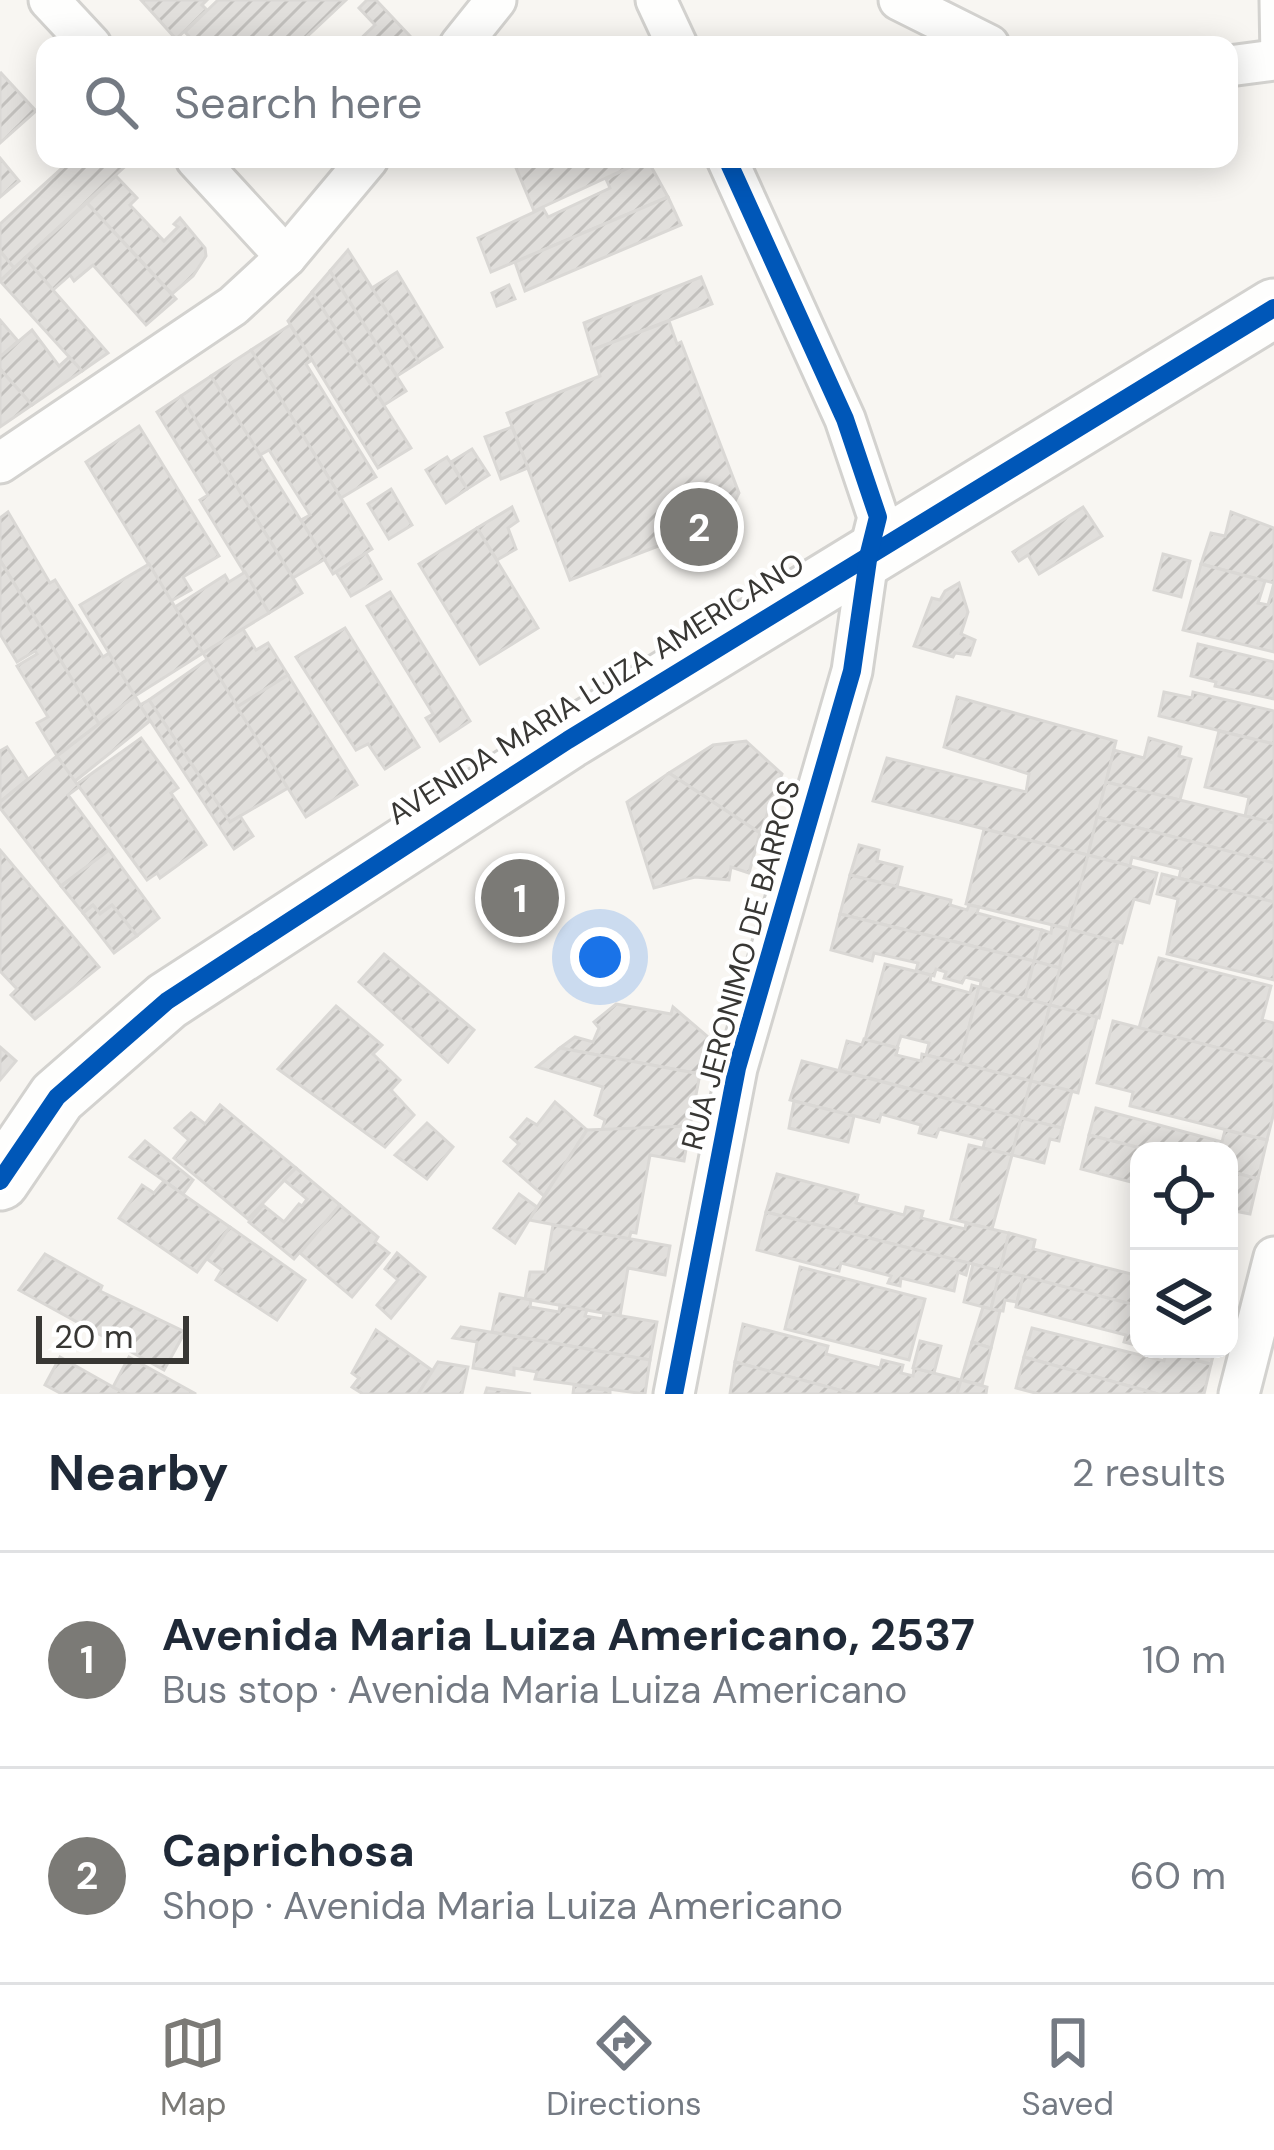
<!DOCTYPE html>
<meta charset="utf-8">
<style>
body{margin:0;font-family:"DM Sans",sans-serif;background:#f6f6f7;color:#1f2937}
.controls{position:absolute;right:36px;bottom:36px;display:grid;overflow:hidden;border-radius:24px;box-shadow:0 6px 30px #0003}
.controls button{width:108px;height:108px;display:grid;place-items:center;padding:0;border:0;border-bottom:3px solid #e0e1e3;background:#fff;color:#1f2937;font:60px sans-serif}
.scale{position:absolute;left:36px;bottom:30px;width:153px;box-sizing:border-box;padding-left:12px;border:6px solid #383734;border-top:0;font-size:33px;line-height:42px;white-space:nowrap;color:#383734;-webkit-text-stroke:9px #fff;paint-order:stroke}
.you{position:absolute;left:600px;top:957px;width:42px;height:42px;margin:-30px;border:9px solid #fff;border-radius:50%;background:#1a73e8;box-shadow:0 0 0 18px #1a73e833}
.badge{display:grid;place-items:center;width:78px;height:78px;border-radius:50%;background:#7b7a76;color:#fff;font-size:39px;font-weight:700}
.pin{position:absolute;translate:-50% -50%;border:6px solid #fff;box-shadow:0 3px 12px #0006}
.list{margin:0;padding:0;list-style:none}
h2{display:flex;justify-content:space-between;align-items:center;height:156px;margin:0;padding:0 48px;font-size:51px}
h2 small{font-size:39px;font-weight:400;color:#747a83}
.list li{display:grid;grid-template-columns:78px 1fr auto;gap:36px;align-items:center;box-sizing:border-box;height:216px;padding:0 48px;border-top:3px solid #e0e1e3}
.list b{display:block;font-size:45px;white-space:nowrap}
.list p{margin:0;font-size:39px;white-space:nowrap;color:#747a83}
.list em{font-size:39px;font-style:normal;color:#747a83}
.icon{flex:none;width:66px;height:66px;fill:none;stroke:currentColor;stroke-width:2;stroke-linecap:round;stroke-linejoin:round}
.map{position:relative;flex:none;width:1274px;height:1394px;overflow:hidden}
.search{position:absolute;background:#fff;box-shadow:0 6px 30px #0003;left:36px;right:36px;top:36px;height:132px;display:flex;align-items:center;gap:30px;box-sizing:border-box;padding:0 42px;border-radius:24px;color:#747a83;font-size:45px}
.sheet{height:588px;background:#fff}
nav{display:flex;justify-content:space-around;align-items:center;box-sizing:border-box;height:168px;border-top:3px solid #e0e1e3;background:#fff;font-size:33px;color:#747a83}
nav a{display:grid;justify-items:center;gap:6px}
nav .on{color:#7b7a76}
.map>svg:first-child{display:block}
.building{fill:url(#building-hatch);stroke:#dad8d5;stroke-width:3}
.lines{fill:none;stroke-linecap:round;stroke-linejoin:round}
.service-casing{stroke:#d3d2cf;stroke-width:27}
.minor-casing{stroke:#d3d2cf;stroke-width:45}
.secondary-casing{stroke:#d3d2cf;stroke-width:63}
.service{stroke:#fefefd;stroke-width:21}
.minor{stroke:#fefefd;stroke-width:39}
.secondary{stroke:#fefefd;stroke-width:57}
.cycleway-casing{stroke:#fff;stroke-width:26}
.cycleway{stroke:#0057b8;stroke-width:18}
.labels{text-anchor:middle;stroke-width:9;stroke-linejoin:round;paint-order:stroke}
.street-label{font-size:30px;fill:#383734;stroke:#fff}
</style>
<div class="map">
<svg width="1274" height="1394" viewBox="0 0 1274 1394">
<defs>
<pattern id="building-hatch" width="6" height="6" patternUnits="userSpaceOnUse" patternTransform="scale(3)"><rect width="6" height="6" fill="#e1dfdc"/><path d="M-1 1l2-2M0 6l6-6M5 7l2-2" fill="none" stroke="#c2c0bd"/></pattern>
</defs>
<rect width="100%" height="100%" fill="#f8f6f2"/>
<!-- building -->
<g class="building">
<polygon points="141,0 207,0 202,5 207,10 176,39"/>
<polygon points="218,0 346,0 298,45 197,45 185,32"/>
<polygon points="367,0 376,0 410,36 403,45 354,45 375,25 359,8"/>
<polygon points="1,73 36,111 0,143 0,74"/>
<polygon points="0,158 19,181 0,197"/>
<polygon points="516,159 647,159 534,211 514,163"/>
<polygon points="647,159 668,197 491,272 478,238 543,208 548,217 610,188 606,179"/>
<polygon points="71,160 132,160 14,268 0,251 0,224"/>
<polygon points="116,176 137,198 130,205 164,241 178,227 174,224 180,218 205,248 206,256 193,276 172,294 87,203"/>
<polygon points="668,197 681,225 525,291 515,262"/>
<polygon points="87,203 176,299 146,325 93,265 74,281 70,275 53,290 25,258"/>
<polygon points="348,250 419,362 397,376 330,271"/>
<polygon points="0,251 14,268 0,281"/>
<polygon points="25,258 108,353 82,371 0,281"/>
<polygon points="330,271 406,391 384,405 312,292"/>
<polygon points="397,272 442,347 419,362 372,288"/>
<polygon points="701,277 712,304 592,350 584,323"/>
<polygon points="509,285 515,299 497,306 492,293"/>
<polygon points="312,292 411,448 378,468 288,321"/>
<polygon points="0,320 18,341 0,357"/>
<polygon points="669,321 677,344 681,342 739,493 726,520 570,580 507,413 600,376 592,350"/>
<polygon points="290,325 312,360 306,364 376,477 341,498 251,350"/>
<polygon points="32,330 59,366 69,357 82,371 32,405 0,369 0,357"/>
<polygon points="251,350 372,549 333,574 301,520 310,515 269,450 260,455 211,376"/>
<polygon points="0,369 32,405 0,427"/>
<polygon points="211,376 325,559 293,578 181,396"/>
<polygon points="181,396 302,593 269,613 200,500 208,495 157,412"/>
<polygon points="139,426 219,556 183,577 191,590 171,601 86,462"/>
<polygon points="512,427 528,468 501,479 485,437"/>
<polygon points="472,449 489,475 467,489 451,462"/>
<polygon points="447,457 467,489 446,503 426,470"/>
<polygon points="391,489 412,525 389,539 368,504"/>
<polygon points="512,507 518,521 508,528 516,549 497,560 477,528"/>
<polygon points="1083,507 1102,536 1039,574 1028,555 1019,561 1013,552"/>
<polygon points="8,512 50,583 55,580 103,657 109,653 135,696 99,724 0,560 0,518"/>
<polygon points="1231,512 1274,528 1274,583 1201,564 1211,533 1225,536"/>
<polygon points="477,528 538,628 480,664 419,564"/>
<polygon points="366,553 381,579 351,596 336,572"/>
<polygon points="1163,554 1190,561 1181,597 1154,590"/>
<polygon points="0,560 99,724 57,756 37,723 48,717 17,666 37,654 35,651 17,662 0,634"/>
<polygon points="149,564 203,653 135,696 80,605"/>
<polygon points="1201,564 1265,581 1258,603 1268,605 1274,583 1274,652 1183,630"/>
<polygon points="245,572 269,613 203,653 175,607 225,575 229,582"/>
<polygon points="959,583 968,612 961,634 975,640 970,655 955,653 953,657 914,646 932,598 940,600 945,591"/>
<polygon points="390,592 470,721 440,741 426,718 433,714 367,606"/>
<polygon points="345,628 419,747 385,769 368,744 356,750 296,657"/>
<polygon points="243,629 256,650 268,643 288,675 237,707 203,653"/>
<polygon points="1198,644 1274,662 1274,699 1215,686 1216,682 1191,676"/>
<polygon points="208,659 288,788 230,822 149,700"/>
<polygon points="288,675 357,785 306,817 237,707"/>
<polygon points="1164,692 1192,698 1193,692 1274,711 1274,744 1159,716"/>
<polygon points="135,696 150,721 74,782 57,756"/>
<polygon points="957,697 1116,741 1088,855 873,801 887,758 1026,792 1029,774 944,747"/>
<polygon points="149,700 230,822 240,816 253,836 234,849 140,705"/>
<polygon points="1219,731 1274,744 1274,823 1245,816 1249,797 1205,787"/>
<polygon points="141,738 178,788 171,793 206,845 160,878 157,873 147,880 77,784"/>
<polygon points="1149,738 1181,747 1179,756 1191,759 1180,800 1106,782 1114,750 1144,758"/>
<polygon points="746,741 782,774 760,833 669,773 713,745"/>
<polygon points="7,747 28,779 0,802 0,751"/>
<polygon points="57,756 79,787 68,795 109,850 61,886 0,808 0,802"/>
<polygon points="669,773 760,833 749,873 731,867 729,880 695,877 654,888 627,802"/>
<polygon points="1106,782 1274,823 1274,863 1097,817"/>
<polygon points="1097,817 1274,863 1274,902 1179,878 1181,869 1132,857 1130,866 1088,855"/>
<polygon points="984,829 1088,855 1069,929 966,904"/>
<polygon points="859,845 879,850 877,861 902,867 897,887 850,875"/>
<polygon points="0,850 99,967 35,1019 11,995 17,989 0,971"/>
<polygon points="109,850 159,918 137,936 112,905 100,914 93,905 83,913 61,886"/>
<polygon points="1088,855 1157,873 1149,903 1134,899 1122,943 1069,929"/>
<polygon points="535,860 552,883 539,892 516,872"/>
<polygon points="1162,874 1274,902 1274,980 1167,954 1178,899 1157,894"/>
<polygon points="850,875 951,900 950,905 967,910 969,905 979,907 977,913 1042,930 1034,961 840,914"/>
<polygon points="93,905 100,914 112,905 137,936 114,953 83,913"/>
<polygon points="840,914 1034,961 1025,999 980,988 981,981 965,977 962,983 944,978 946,972 936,969 934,976 916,971 918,963 874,953 872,961 831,950"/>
<polygon points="1052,925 1069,929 1060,968 1034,961 1042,930 1051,933"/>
<polygon points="1069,929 1118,942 1099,1018 1050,1005"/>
<polygon points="384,954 474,1030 448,1062 359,982"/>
<polygon points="1159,958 1271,986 1262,1020 1274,1023 1274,1062 1139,1028"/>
<polygon points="1034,961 1060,968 1050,1005 1025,999"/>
<polygon points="885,964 931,975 930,982 970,993 972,985 979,987 960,1063 926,1055 929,1043 901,1036 897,1048 865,1040"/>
<polygon points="979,987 1050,1005 1031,1081 960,1063"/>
<polygon points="616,1004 671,1014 673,1007 707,1036 700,1074 560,1048 575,1037 593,1042 599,1028 594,1022"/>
<polygon points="1050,1005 1097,1017 1078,1093 1031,1081"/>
<polygon points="336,1006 382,1045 373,1054 400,1080 391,1090 414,1115 385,1147 278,1069"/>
<polygon points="1113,1021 1274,1062 1274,1112 1267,1140 1130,1106 1133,1092 1097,1083"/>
<polygon points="864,1039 898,1048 896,1055 921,1061 922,1054 926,1055 1031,1081 1021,1118 839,1070 847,1041 862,1045"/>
<polygon points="0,1047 16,1061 0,1080"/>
<polygon points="560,1048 700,1074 690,1126 602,1130 605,1120 595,1115 603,1087 537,1067"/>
<polygon points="802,1061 1021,1118 1012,1155 983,1148 985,1140 939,1129 936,1137 919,1133 921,1125 881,1114 879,1122 790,1100"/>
<polygon points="1031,1081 1072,1091 1062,1128 1021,1118"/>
<polygon points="794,1101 854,1116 848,1142 789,1128"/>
<polygon points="555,1102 587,1130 544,1196 504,1161 519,1144 511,1137 527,1119 537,1125"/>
<polygon points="220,1105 296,1168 248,1219 174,1158 189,1140 175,1128 191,1113 205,1124"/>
<polygon points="1096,1108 1222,1142 1225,1130 1267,1140 1258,1179 1229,1171 1229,1151 1152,1151 1089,1135"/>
<polygon points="1021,1118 1062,1128 1059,1141 1050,1139 1044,1163 1012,1155"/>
<polygon points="427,1123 453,1147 427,1179 395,1155"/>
<polygon points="690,1126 684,1161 650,1155 636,1233 631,1232 629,1239 529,1220 587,1130"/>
<polygon points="1089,1135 1152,1151 1139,1151 1139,1184 1081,1169"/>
<polygon points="145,1141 193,1180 183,1194 130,1157"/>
<polygon points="969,1145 1012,1155 992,1229 951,1219"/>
<polygon points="296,1168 340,1205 294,1259 249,1222 263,1205 284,1222 299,1204 302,1206 307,1199 284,1180"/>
<polygon points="1229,1171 1258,1179 1250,1214 1229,1210"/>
<polygon points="777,1174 858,1195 856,1203 904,1215 906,1207 923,1211 921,1218 965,1229 966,1223 1009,1233 1000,1271 766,1212"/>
<polygon points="164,1181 230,1227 197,1272 119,1218 142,1185 154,1193"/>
<polygon points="519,1194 537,1207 515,1243 494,1228"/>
<polygon points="340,1205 378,1237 375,1242 389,1253 352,1297 300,1253"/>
<polygon points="766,1212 969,1263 966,1275 958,1272 954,1291 901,1278 900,1286 888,1283 891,1276 841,1263 839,1271 757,1250"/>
<polygon points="553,1225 670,1246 665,1275 628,1268 620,1316 525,1299 530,1272 545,1272"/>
<polygon points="230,1227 305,1280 277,1320 216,1280 222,1270 207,1259"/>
<polygon points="1009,1233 1035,1240 1033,1249 1139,1276 1139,1306 1000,1271"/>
<polygon points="397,1253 425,1277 391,1318 377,1305 398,1280 385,1269"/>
<polygon points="45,1254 102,1286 100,1291 185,1332 164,1370 19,1290"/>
<polygon points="973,1264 1000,1271 991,1309 964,1302"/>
<polygon points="800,1267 925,1299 909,1360 785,1329"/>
<polygon points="1000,1271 1023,1276 1017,1302 1005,1300 1003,1311 991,1309"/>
<polygon points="1023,1276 1139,1306 1139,1346 1124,1342 1126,1335 1016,1307"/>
<polygon points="500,1294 531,1300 530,1307 559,1312 560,1305 587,1310 585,1316 603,1319 604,1313 657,1322 650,1360 492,1332"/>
<polygon points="983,1307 1000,1311 991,1348 972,1342"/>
<polygon points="743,1324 828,1346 826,1354 880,1368 882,1360 903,1365 901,1373 913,1376 914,1368 961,1380 957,1394 854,1394 735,1362"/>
<polygon points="461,1327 650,1360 645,1394 535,1379 537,1372 514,1368 514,1375 473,1368 477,1342 453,1338"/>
<polygon points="1032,1328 1164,1361 1166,1353 1211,1364 1204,1394 1158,1394 1024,1357"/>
<polygon points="376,1330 433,1371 418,1394 363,1394 352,1387 359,1378 352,1373"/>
<polygon points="920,1341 941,1346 934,1373 913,1368"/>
<polygon points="972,1342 991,1348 982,1385 961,1380"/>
<polygon points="1151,1349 1215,1349 1211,1364"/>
<polygon points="60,1357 113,1387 127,1394 62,1394 45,1385"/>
<polygon points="129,1357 196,1394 127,1394 113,1387"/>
<polygon points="1024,1357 1158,1394 1039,1394 1016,1388"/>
<polygon points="438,1362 468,1367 462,1394 418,1394"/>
<polygon points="735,1362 854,1394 730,1394"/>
<polygon points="961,1380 987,1387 986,1394 957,1394"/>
<polygon points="574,1385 610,1391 610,1394 573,1394"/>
<polygon points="487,1388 531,1394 485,1394"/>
</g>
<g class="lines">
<defs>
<polyline id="service" points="1271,0 1272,60"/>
<g id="minor">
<polyline points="49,0 91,45"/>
<polyline points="656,0 677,45"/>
<polyline points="899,0 989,45"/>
<polyline points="460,45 496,0"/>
<polyline points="1229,66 1274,60"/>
<polyline points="196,159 286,257"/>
<polyline points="0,463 233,306 286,257 368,159"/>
<polyline points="674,1394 737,1068 852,671 869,553 878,517 845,419 727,159"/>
<polyline points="1239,1394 1274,1257"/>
</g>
<polyline id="secondary" points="0,1181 57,1097 167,1001 568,740 1274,308"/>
</defs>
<!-- service casing -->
<use href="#service" class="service-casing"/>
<!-- minor casing -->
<use href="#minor" class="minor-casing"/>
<!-- secondary casing -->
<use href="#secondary" class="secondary-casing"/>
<!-- service -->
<use href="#service" class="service"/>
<!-- minor -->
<use href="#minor" class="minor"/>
<!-- secondary -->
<use href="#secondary" class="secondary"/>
<defs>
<g id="cycleway">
<polyline points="0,1181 57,1097 167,1001 568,740 1274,308"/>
<polyline points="674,1394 737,1068 852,671 869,553 878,517 845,419 727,159"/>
</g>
</defs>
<!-- cycleway casing -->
<use href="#cycleway" class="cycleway-casing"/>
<!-- cycleway -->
<use href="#cycleway" class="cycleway"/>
</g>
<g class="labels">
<!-- street labels -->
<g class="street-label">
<text transform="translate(596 689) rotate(-32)" y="10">AVENIDA MARIA LUIZA AMERICANO</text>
<text transform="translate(741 965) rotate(-75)" y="10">RUA JERONIMO DE BARROS</text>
</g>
</g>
</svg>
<div class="controls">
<button><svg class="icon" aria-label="locate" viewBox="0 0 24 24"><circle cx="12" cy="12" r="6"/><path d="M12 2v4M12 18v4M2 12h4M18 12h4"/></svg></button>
<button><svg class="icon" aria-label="layers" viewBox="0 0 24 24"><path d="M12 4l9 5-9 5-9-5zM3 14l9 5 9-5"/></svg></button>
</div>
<div class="scale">20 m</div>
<div class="you"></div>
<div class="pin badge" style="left:520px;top:898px">1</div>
<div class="pin badge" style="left:699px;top:527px">2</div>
<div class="search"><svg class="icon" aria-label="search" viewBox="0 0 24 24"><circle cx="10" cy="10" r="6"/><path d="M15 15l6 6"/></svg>Search here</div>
</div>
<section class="sheet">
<h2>Nearby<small>2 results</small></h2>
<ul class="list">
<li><span class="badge">1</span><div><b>Avenida Maria Luiza Americano, 2537</b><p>Bus stop · Avenida Maria Luiza Americano</p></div><em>10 m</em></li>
<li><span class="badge">2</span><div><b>Caprichosa</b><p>Shop · Avenida Maria Luiza Americano</p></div><em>60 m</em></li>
</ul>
</section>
<nav>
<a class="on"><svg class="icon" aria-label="map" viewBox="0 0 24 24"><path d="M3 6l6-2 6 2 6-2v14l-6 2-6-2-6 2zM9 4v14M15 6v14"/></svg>Map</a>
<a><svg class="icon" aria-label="directions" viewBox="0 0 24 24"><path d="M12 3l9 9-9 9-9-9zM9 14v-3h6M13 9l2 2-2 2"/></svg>Directions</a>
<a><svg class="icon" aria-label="saved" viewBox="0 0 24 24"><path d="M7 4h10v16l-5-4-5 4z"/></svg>Saved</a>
</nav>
